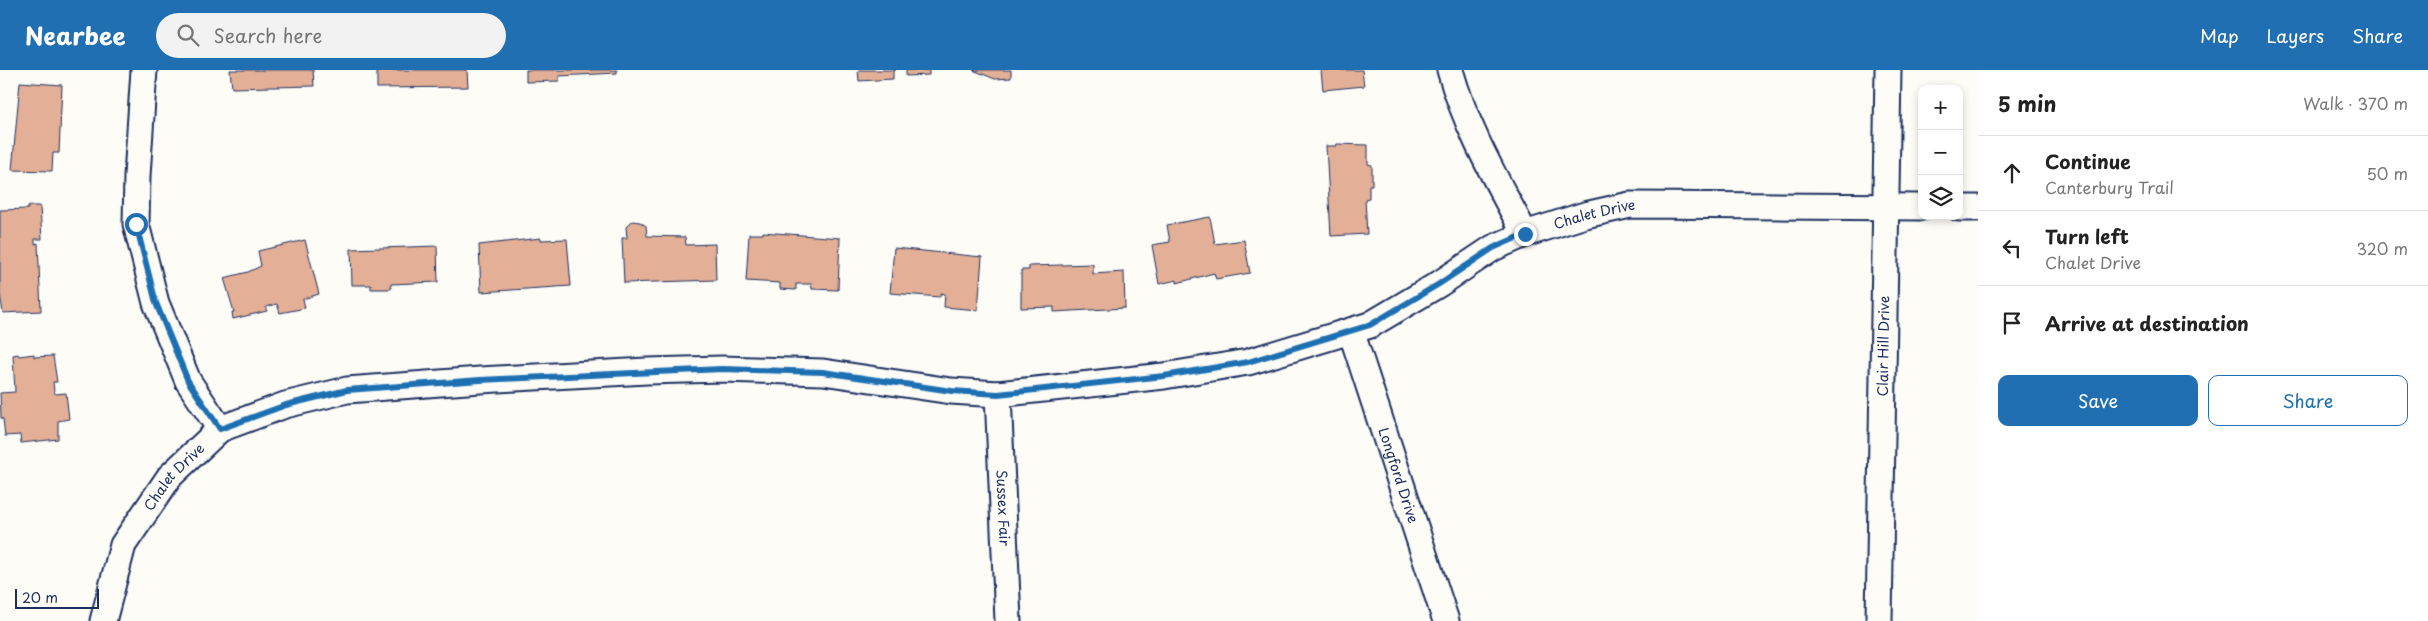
<!DOCTYPE html>
<meta charset="utf-8">
<style>
body{margin:0;font-family:"Playpen Sans",sans-serif;background:#f2f2f2;color:#222}
.controls{position:absolute;right:15px;top:15px;display:grid;overflow:hidden;border-radius:10px;box-shadow:0 2px 8px #0003}
.controls button{width:45px;height:45px;display:grid;place-items:center;padding:0;border:0;border-bottom:1px solid #e0e0e0;background:#fff;color:#222;font:25px sans-serif}
.scale{position:absolute;left:15px;bottom:12px;width:84px;box-sizing:border-box;padding-left:5px;border:2px solid #1b2f5e;border-top:0;font-size:14px;line-height:18px;white-space:nowrap;color:#1b2f5e;-webkit-text-stroke:4px #fdfcf7;paint-order:stroke}
.stop{position:absolute;width:15px;height:15px;margin:-11px;border:4px solid #1f6fb2;border-radius:50%;background:#fff}
.stop.end{background:#1f6fb2;border-color:#fff;box-shadow:0 1px 5px #0008}
.list{margin:0;padding:0;list-style:none}
h2{display:flex;justify-content:space-between;align-items:center;height:65px;margin:0;padding:0 20px;font-size:21px}
h2 small{font-size:16px;font-weight:400;color:#767676}
.list li{display:grid;grid-template-columns:32px 1fr auto;gap:15px;align-items:center;box-sizing:border-box;height:75px;padding:0 20px;border-top:1px solid #e0e0e0}
.list b{display:block;font-size:19px;white-space:nowrap}
.list p{margin:0;font-size:16px;white-space:nowrap;color:#767676}
.list em{font-size:16px;font-style:normal;color:#767676}
.actions{display:flex;gap:10px;padding:15px 20px}
.actions a{flex:1;padding:11px 0;border:1px solid #1f6fb2;border-radius:10px;text-align:center;font-size:18px;color:#1f6fb2}
.actions .main{background:#1f6fb2;color:#fff}
.icon{flex:none;width:28px;height:28px;fill:none;stroke:currentColor;stroke-width:2;stroke-linecap:round;stroke-linejoin:round}
.map{position:relative;flex:none;width:1978px;height:551px;overflow:hidden}
header{display:flex;align-items:center;gap:30px;box-sizing:border-box;height:70px;padding:0 25px;background:#1f6fb2;color:#fff}
header strong{font-size:24px}
nav{display:flex;gap:28px;margin-inline-start:auto;font-size:18px}
.search{width:350px;height:45px;background:#f2f2f2;display:flex;align-items:center;gap:12px;box-sizing:border-box;padding:0 18px;border-radius:28px;color:#767676;font-size:19px}
main{display:flex}
aside{flex:1;background:#fff}
.map>svg:first-child{display:block}
.building{fill:#e3af96;stroke:#1b2f5e}
.lines{fill:none;stroke-linecap:round;stroke-linejoin:round}
.street-casing{stroke:#1b2f5e;stroke-width:29}
.street{stroke:#fdfcf7;stroke-width:25}
.route{stroke:#1f6fb2;stroke-width:6}
.labels{text-anchor:middle;stroke-width:4;stroke-linejoin:round;paint-order:stroke}
.street-label{font-size:14px;fill:#1b2f5e;stroke:#fdfcf7}
</style>
<header>
<strong>Nearbee</strong>
<div class="search"><svg class="icon" aria-label="search" viewBox="0 0 24 24"><circle cx="10" cy="10" r="6"/><path d="M15 15l6 6"/></svg>Search here</div>
<nav><a>Map</a><a>Layers</a><a>Share</a></nav>
</header>
<main>
<div class="map">
<svg width="1978" height="551" viewBox="0 0 1978 551">
<rect width="100%" height="100%" fill="#fdfcf7"/>
<filter id="ink" filterUnits="userSpaceOnUse"><feTurbulence type="fractalNoise" baseFrequency=".02" numOctaves="2"/><feDisplacementMap in="SourceGraphic" scale="10" xChannelSelector="R" yChannelSelector="G"/><feConvolveMatrix kernelMatrix="1 2 1 2 8 2 1 2 1" color-interpolation-filters="sRGB"/></filter>
<g filter="url(#ink)">
<!-- building -->
<g class="building">
<polygon points="230,0 313,0 314,16 232,18"/>
<polygon points="377,0 467,0 468,17 377,18"/>
<polygon points="526,0 617,0 617,3 559,6 559,11 526,12"/>
<polygon points="858,0 896,0 893,0 893,9 859,11"/>
<polygon points="906,0 929,0 929,5 906,6"/>
<polygon points="973,0 1011,0 1011,8 995,9"/>
<polygon points="1321,0 1362,0 1364,16 1323,20"/>
<polygon points="20,12 62,15 59,83 53,83 52,101 12,100"/>
<polygon points="1337,74 1368,75 1368,94 1372,95 1372,115 1369,115 1369,128 1365,129 1367,164 1331,166 1326,76 1336,76"/>
<polygon points="28,136 40,136 42,169 35,169 35,174 38,173 41,241 3,243 0,224 0,140 28,139"/>
<polygon points="1210,147 1215,174 1244,170 1250,203 1216,209 1214,203 1177,213 1177,210 1159,214 1152,175 1170,172 1167,155"/>
<polygon points="632,151 640,152 646,156 647,166 685,167 686,175 715,174 716,210 624,213 622,168 627,168 626,157"/>
<polygon points="763,162 840,168 838,220 812,219 811,214 796,214 796,220 780,219 780,213 746,211 749,164 763,164"/>
<polygon points="541,168 541,170 567,169 571,216 481,222 479,175"/>
<polygon points="305,170 319,224 303,229 305,238 280,243 277,234 266,237 267,241 233,249 232,242 234,242 224,208 248,202 261,196 258,181"/>
<polygon points="437,176 438,212 391,214 391,219 371,219 371,215 352,215 351,179"/>
<polygon points="894,178 982,187 978,240 944,237 945,224 941,223 940,227 890,223"/>
<polygon points="1093,194 1093,204 1124,202 1125,238 1054,242 1054,237 1021,238 1021,200 1029,200 1029,196"/>
<polygon points="18,284 19,286 34,284 34,287 53,286 57,312 53,312 54,322 56,324 66,323 69,349 58,351 58,369 21,373 20,365 5,366 3,349 1,348 0,323 15,322 13,285"/>
</g>
<g class="lines">
<defs>
<g id="street">
<polyline points="144,0 137,106 136,154 156,233 188,311 220,359"/>
<path d="M1450,0C1466,58 1497,111 1525,164"/>
<polyline points="1959,138 1978,138"/>
<path id="s1" d="M1351,261L1446,551"/>
<path id="s2" d="M998,324L1008,551"/>
<path id="s3" d="M103,551L123,475L170,406L220,359L285,335L347,320L480,310L647,301L722,299L823,302L951,321L998,324L1164,306L1248,292L1370,255L1439,214L1493,178L1525,164L1585,145L1630,135L1922,137"/>
<path id="s4" d="M1879,551L1888,0"/>
</g>
</defs>
<!-- street casing -->
<use href="#street" class="street-casing"/>
<!-- street -->
<use href="#street" class="street"/>
</g>
</g>
<g class="lines" filter="url(#ink)">
<!-- route -->
<polyline class="route" points="136,154 156,233 188,311 220,359 286,335 347,320 480,310 722,299 823,302 952,321 998,324 1164,306 1248,292 1370,255 1439,214 1493,178 1525,164"/>
</g>
<g class="labels">
<!-- street labels -->
<g class="street-label">
<text dy="5" stroke="none"><textPath href="#s3" startOffset="1649">Chalet Drive</textPath></text>
<text dy="5" stroke="none"><textPath href="#s4" startOffset="275">Clair Hill Drive</textPath></text>
<text dy="5" stroke="none"><textPath href="#s1" startOffset="152">Longford Drive</textPath></text>
<text dy="5" stroke="none"><textPath href="#s3" startOffset="164">Chalet Drive</textPath></text>
<text dy="5" stroke="none"><textPath href="#s2" startOffset="114">Sussex Fair</textPath></text>
</g>
</g>
</svg>
<div class="controls">
<button>+</button>
<button>−</button>
<button><svg class="icon" aria-label="layers" viewBox="0 0 24 24"><path d="M12 4l9 5-9 5-9-5zM3 14l9 5 9-5"/></svg></button>
</div>
<div class="scale">20 m</div>
<div class="stop" style="left:136px;top:154px"></div>
<div class="stop end" style="left:1525px;top:164px"></div>
</div>
<aside>
<h2>5 min<small>Walk · 370 m</small></h2>
<ul class="list">
<li><svg class="icon" aria-label="ahead" viewBox="0 0 24 24"><path d="M12 20V5M6 11l6-6 6 6"/></svg><div><b>Continue</b><p>Canterbury Trail</p></div><em>50 m</em></li>
<li><svg class="icon" aria-label="left" viewBox="0 0 24 24"><path d="M17 20v-9H6M10 6l-5 5 5 5"/></svg><div><b>Turn left</b><p>Chalet Drive</p></div><em>320 m</em></li>
<li><svg class="icon" aria-label="arrive" viewBox="0 0 24 24"><path d="M6 21V4h12l-3 4 3 4H6"/></svg><div><b>Arrive at destination</b></div></li>
</ul>
<div class="actions"><a class="main">Save</a><a>Share</a></div>
</aside>
</main>
